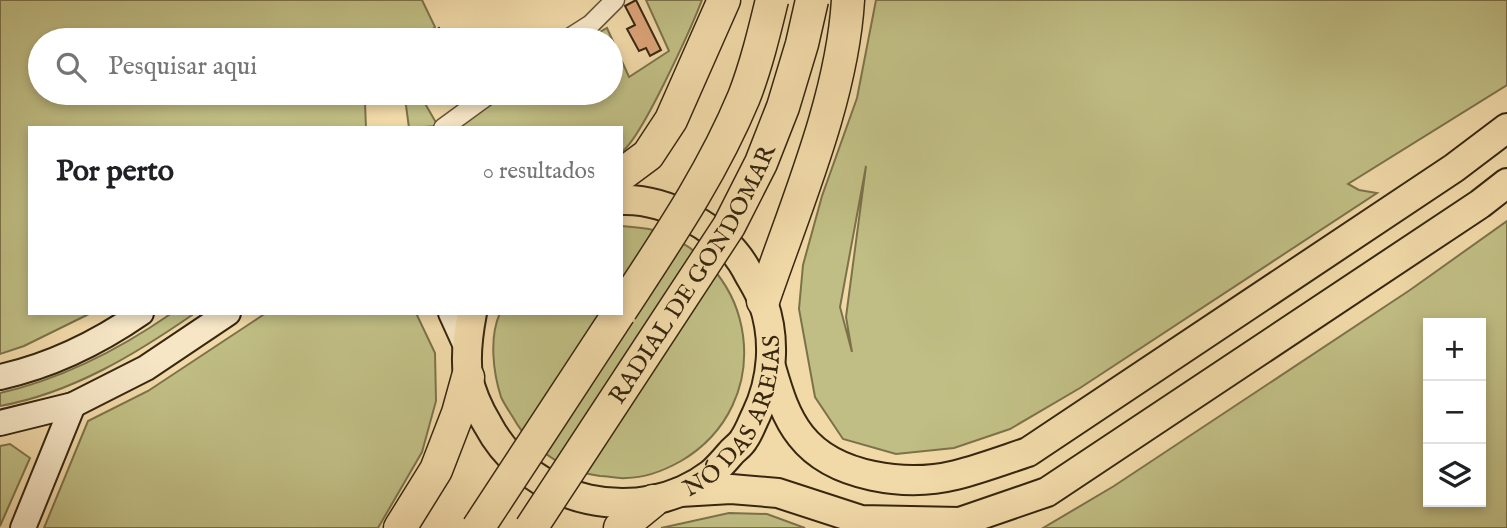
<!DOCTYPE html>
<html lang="pt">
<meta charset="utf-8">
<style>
body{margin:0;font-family:"IM FELL English",serif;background:#f2f2f2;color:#202124}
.controls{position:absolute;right:21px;bottom:21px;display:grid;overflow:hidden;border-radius:0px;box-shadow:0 4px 10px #0003}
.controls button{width:63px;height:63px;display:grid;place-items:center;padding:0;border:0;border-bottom:2px solid #e0e0e0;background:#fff;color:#202124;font:35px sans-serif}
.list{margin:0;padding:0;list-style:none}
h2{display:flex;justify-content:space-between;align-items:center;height:91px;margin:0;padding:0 28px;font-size:30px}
h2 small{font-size:23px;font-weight:400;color:#757577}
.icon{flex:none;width:38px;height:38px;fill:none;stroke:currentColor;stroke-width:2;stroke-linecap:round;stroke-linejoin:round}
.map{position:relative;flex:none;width:1507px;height:528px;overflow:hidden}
.search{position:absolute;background:#fff;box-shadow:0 4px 10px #0003;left:28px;top:28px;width:595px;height:77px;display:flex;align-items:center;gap:18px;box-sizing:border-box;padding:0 24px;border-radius:38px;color:#757577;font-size:26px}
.panel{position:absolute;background:#fff;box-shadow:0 4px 10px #0003;left:28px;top:126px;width:595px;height:189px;border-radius:0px}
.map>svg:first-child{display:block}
.green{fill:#c0be84;stroke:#7c724a;stroke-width:2;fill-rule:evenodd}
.building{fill:#dda378;stroke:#372711;stroke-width:2}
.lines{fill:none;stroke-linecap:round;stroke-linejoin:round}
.street-casing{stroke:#665437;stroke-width:21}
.secondary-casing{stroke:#372711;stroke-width:28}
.primary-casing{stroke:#372711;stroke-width:32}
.highway-casing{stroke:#372711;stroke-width:35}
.street{stroke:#f6e6c6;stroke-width:18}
.secondary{stroke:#f6e6c6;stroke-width:24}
.primary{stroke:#f1d9a8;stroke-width:28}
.highway{stroke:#f1d9a8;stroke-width:32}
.highway-bridge-casing{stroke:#372711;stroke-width:35;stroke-linecap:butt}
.highway-bridge{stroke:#f1d9a8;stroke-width:32}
.labels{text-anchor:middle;stroke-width:7;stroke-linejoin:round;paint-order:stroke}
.street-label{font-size:24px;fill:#372711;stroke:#f6e6c6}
</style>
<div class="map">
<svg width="1507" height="528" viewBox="0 0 1507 528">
<rect width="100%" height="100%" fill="#f1d9a8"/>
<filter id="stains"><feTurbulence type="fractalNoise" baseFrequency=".00286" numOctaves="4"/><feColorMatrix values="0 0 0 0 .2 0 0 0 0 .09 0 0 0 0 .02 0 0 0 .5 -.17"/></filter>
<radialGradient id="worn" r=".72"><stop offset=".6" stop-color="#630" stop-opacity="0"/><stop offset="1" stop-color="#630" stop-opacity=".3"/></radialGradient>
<!-- green -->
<g class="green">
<polygon points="0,0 422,0 435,27 420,40 40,40 40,93 419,93 438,126 409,128 405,98 365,103 366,128 30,128 30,313 91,313 24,346 0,354"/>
<path d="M646,0H702C692,26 640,142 621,152V128H458L504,93H611V40H586L607,28L629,77L669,51Z"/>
<path d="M876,0H1507V85L1348,184L1359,190L1377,193L1080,388L1010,429L954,448L896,454L843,439L815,397L799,309L803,265L822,196L857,98ZM866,166L846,317L852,352L840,307Z"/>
<path d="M1507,221V528H1043L1114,486L1410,290ZM1481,323V502H1428V323Z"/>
<path d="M621,226C631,227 643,227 653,230C759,263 778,404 681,461C665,470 645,478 626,478C618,479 608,476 600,476C569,472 533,451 517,424C512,415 505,406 501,397C493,372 489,337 500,313H621Z"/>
<path d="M172,313H195C136,354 72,393 0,406V393C62,379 120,349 172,313Z"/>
<polygon points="266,313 416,313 435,353 436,401 422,452 378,528 44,528 88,421 148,391"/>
<polygon points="10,444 30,458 0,526 0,446"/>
<polygon points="729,513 767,514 805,528 661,528"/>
</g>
<!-- building -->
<g class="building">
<polygon points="636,0 661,50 650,56 646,48 639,51 627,29 635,25 625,6"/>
<polygon points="439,28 446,37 442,40 423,40"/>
</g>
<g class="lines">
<defs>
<g id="street">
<polyline points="566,40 591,24 615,0"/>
<polyline points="443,128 491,93"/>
</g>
<g id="secondary">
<polyline points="451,313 466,346"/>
<path d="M0,377C50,366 99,342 141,313"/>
<polyline points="0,423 73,405 146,368 228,313"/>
<polyline points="23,528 73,405"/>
</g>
<g id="primary">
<path id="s1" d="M472,313C468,334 465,355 468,376C471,394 479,410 488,425C530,504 640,528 711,474C718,468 724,461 730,454C734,449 741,445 744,439C749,432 752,423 756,415C773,380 776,339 763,302C759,290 751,279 746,269C724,229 666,198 621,200"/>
<path d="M771,367C778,391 785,416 801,436C834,478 907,487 956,475C980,469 1004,460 1028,452L1454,168L1507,128"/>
<polyline points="680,492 731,489 778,493 861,520 960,522 1047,492 1480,204 1507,183"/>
</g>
<g id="highway">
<polyline points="621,175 648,155 671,120 724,0"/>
<path d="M763,301C795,207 842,100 848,0"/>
<polyline points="400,528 436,470 458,413 468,377"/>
<polyline points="620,528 653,501"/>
</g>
</defs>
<!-- street casing -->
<use href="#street" class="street-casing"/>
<!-- secondary casing -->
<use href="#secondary" class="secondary-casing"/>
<!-- primary casing -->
<use href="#primary" class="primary-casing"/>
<!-- highway casing -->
<use href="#highway" class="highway-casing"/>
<!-- street -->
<use href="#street" class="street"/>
<!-- secondary -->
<use href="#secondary" class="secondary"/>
<!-- primary -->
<use href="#primary" class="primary"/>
<!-- highway -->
<use href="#highway" class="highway"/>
<defs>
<g id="highway-bridge">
<path d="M621,310C666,241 712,174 744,97C756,66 764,33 772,0"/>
<polyline points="478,528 619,313"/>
<path id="s2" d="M531,528L729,226L761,163L783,107L802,44L812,0"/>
</g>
</defs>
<!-- highway-bridge casing -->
<use href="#highway-bridge" class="highway-bridge-casing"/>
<!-- highway-bridge -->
<use href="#highway-bridge" class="highway-bridge"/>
</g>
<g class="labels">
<!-- street labels -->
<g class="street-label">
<text dy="8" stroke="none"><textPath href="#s2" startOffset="301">RADIAL DE GONDOMAR</textPath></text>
<text dy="8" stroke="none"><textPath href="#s1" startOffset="438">NÓ DAS AREIAS</textPath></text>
</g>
</g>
<rect width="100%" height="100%" filter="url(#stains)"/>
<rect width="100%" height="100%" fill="url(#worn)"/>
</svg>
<div class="controls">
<button>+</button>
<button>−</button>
<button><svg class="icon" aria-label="layers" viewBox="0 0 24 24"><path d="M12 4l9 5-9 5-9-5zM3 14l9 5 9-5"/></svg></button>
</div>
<div class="search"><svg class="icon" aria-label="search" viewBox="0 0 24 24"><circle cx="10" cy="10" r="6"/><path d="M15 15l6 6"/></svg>Pesquisar aqui</div>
<section class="panel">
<h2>Por perto<small>0 resultados</small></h2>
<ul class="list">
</ul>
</section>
</div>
